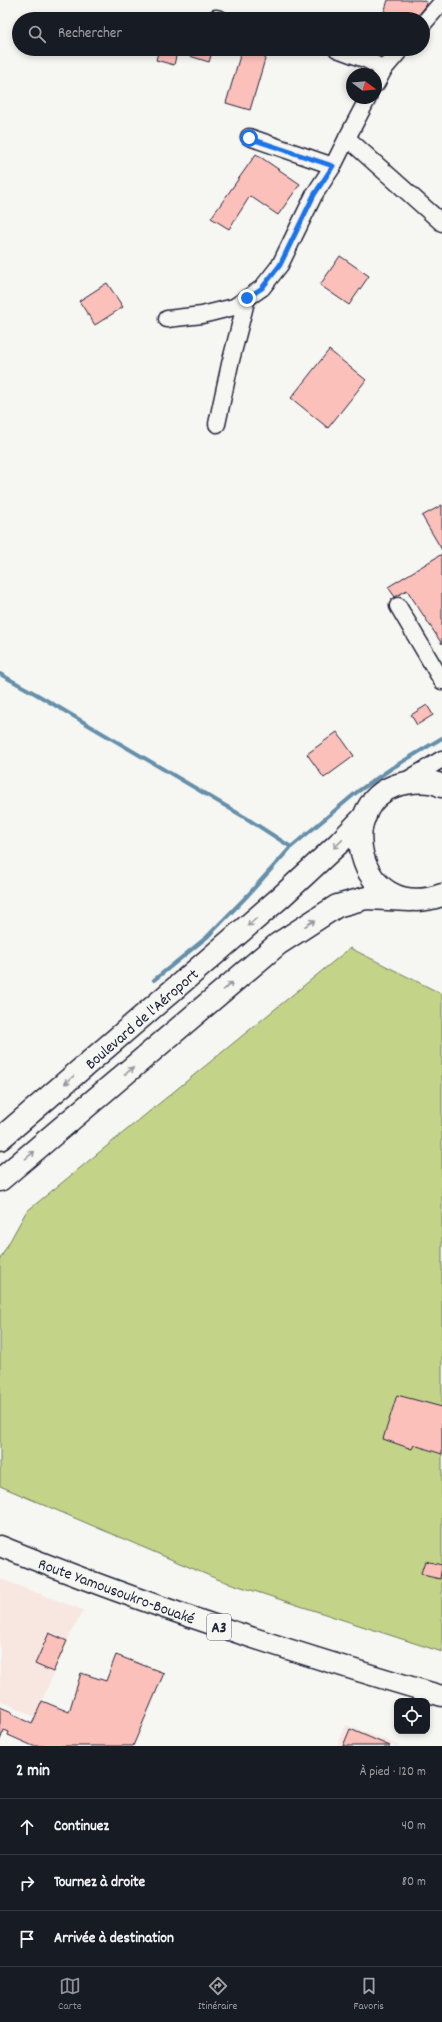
<!DOCTYPE html>
<html lang="fr">
<meta charset="utf-8">
<style>
body{margin:0;font-family:Dekko,sans-serif;background:#20242c;color:#f1f3f6}
.controls{position:absolute;right:12px;bottom:12px;display:grid;overflow:hidden;border-radius:8px;box-shadow:0 2px 6px #0003}
.controls button{width:36px;height:36px;display:grid;place-items:center;padding:0;border:0;border-bottom:1px solid #363941;background:#171b24;color:#f1f3f6;font:20px sans-serif}
.compass{position:absolute;left:346px;top:68px;width:36px;height:36px;border-radius:50%;background:#171b24;box-shadow:0 2px 6px #0003;rotate:106deg}
.stop{position:absolute;width:12px;height:12px;margin:-9px;border:3px solid #1a73e8;border-radius:50%;background:#fff}
.stop.end{background:#1a73e8;border-color:#fff;box-shadow:0 1px 4px #0008}
.list{margin:0;padding:0;list-style:none}
h2{display:flex;justify-content:space-between;align-items:center;height:52px;margin:0;padding:0 16px;font-size:17px}
h2 small{font-size:13px;font-weight:400;color:#9ea1a6}
.list li{display:grid;grid-template-columns:26px 1fr auto;gap:12px;align-items:center;box-sizing:border-box;height:56px;padding:0 16px;border-top:1px solid #363941}
.list b{display:block;font-size:15px;white-space:nowrap}
.list em{font-size:13px;font-style:normal;color:#9ea1a6}
.icon{flex:none;width:22px;height:22px;fill:none;stroke:currentColor;stroke-width:2;stroke-linecap:round;stroke-linejoin:round}
.map{position:relative;flex:none;width:442px;height:1746px;overflow:hidden}
.search{position:absolute;background:#171b24;box-shadow:0 2px 6px #0003;left:12px;right:12px;top:12px;height:44px;display:flex;align-items:center;gap:10px;box-sizing:border-box;padding:0 14px;border-radius:22px;color:#9ea1a6;font-size:15px}
.sheet{height:220px;background:#171b24}
nav{display:flex;justify-content:space-around;align-items:center;box-sizing:border-box;height:56px;border-top:1px solid #363941;background:#171b24;font-size:11px;color:#9ea1a6}
nav a{display:grid;justify-items:center;gap:2px}
nav .on{color:#8c9099}
.map>svg:first-child{display:block}
.built{fill:#f8e6e1}
.green{fill:#c3d489;stroke:#727b62}
.lines{fill:none;stroke-linecap:round;stroke-linejoin:round}
.stream{stroke:#658faa;stroke-width:4}
.building{fill:#fcc0ba;stroke:#22223b}
.minor-casing{stroke:#22223b;stroke-width:19}
.major-casing{stroke:#22223b;stroke-width:23}
.highway-casing{stroke:#22223b;stroke-width:25}
.minor{stroke:#f6f6f2;stroke-width:16}
.major{stroke:#f6f6f2;stroke-width:20}
.highway{stroke:#f6f6f2;stroke-width:22}
.oneway{stroke:#9797a0}
.route{stroke:#1a73e8;stroke-width:5}
.labels{text-anchor:middle;stroke-width:3;stroke-linejoin:round;paint-order:stroke}
.shield{fill:#f6f6f2;stroke:#626272;stroke-width:1}
.shield-label{font-size:15px;font-weight:bold;fill:#22223b}
.street-label{font-size:16px;fill:#22223b;stroke:#f6f6f2}
</style>
<div class="map">
<svg width="442" height="1746" viewBox="0 0 442 1746">
<rect width="100%" height="100%" fill="#f6f6f2"/>
<filter id="ink" filterUnits="userSpaceOnUse"><feTurbulence type="fractalNoise" baseFrequency=".025" numOctaves="2"/><feDisplacementMap in="SourceGraphic" scale="8" xChannelSelector="R" yChannelSelector="G"/><feConvolveMatrix kernelMatrix="1 2 1 2 8 2 1 2 1" color-interpolation-filters="sRGB"/></filter>
<g filter="url(#ink)">
<!-- built -->
<g class="built">
<polygon points="0,1579 83,1610 67,1641 35,1717 0,1700"/>
<polygon points="346,1725 400,1746 337,1746"/>
</g>
<!-- green -->
<polygon class="green" points="350,948 442,994 442,1652 217,1579 0,1486 0,1259 26,1212"/>
<g class="lines">
<!-- stream -->
<g class="stream">
<polyline points="0,674 36,694 246,818 291,847"/>
<polyline points="154,980 207,937 247,896 291,847 357,792 392,768 442,738"/>
</g>
</g>
<!-- building -->
<g class="building">
<polygon points="388,0 421,0 427,2 426,6 415,19 394,19 383,16"/>
<polygon points="159,49 213,49 209,62 177,52 174,65 156,60"/>
<polygon points="242,49 268,49 250,110 226,103"/>
<polygon points="256,154 300,184 278,215 250,196 229,229 211,218"/>
<polygon points="340,256 369,276 349,305 320,285"/>
<polygon points="107,283 123,307 95,325 79,301"/>
<polygon points="329,350 366,380 328,428 291,398"/>
<polygon points="442,505 442,550 422,516"/>
<polygon points="442,554 442,644 407,590 395,597 388,587"/>
<polygon points="427,705 433,715 417,725 411,715"/>
<polygon points="337,732 354,756 324,778 307,754"/>
<polygon points="397,1395 442,1407 442,1454 414,1445 412,1449 383,1439"/>
<polygon points="425,1561 442,1565 440,1579 427,1576 421,1573"/>
<polygon points="49,1633 67,1641 53,1672 35,1664"/>
<polygon points="116,1655 164,1673 133,1746 33,1746 8,1735 9,1732 4,1730 0,1740 0,1707 12,1712 11,1714 32,1724 42,1701 69,1712 81,1673 106,1681"/>
<polygon points="350,1729 390,1746 343,1746"/>
</g>
<g class="lines">
<defs>
<g id="minor">
<polyline points="216,18 220,19"/>
<polyline points="423,24 442,2"/>
<polyline points="337,49 367,60 384,69"/>
<polyline points="376,84 384,69 401,49"/>
<polyline points="368,98 347,138 442,223"/>
<polyline points="249,137 333,166"/>
<polyline points="167,319 202,315 234,307 262,288 280,265 314,195 333,166 347,138"/>
<polyline points="217,424 230,364 247,298"/>
<polyline points="398,606 442,681"/>
<polyline points="404,782 442,759"/>
</g>
<path id="major" d="M0,1546C145,1605 292,1652 442,1696"/>
<g id="highway">
<path d="M442,786C431,780 418,781 406,783C329,796 355,926 442,895"/>
<polyline points="0,1139 281,897 339,843 365,816"/>
<polyline points="0,1180 278,944 337,906 366,898 410,900"/>
</g>
</defs>
<!-- minor casing -->
<use href="#minor" class="minor-casing"/>
<!-- major casing -->
<use href="#major" class="major-casing"/>
<!-- highway casing -->
<use href="#highway" class="highway-casing"/>
<!-- minor -->
<use href="#minor" class="minor"/>
<!-- major -->
<use href="#major" class="major"/>
<!-- highway -->
<use href="#highway" class="highway"/>
</g>
<!-- one-way arrows -->
<defs><path id="oneway-shaft" d="M-6 0H5M1.5-3L5.5 0L1.5 3" fill="none" stroke-width="1.6" stroke-linecap="round" stroke-linejoin="round"/></defs>
<g class="oneway">
<use href="#oneway-shaft" transform="translate(338 844) rotate(136)"/>
<use href="#oneway-shaft" transform="translate(252 922) rotate(139)"/>
<use href="#oneway-shaft" transform="translate(310 923) rotate(-33)"/>
<use href="#oneway-shaft" transform="translate(228 986) rotate(-40)"/>
<use href="#oneway-shaft" transform="translate(129 1071) rotate(-40)"/>
<use href="#oneway-shaft" transform="translate(69 1080) rotate(139)"/>
<use href="#oneway-shaft" transform="translate(30 1155) rotate(-40)"/>
</g>
</g>
<g class="lines" filter="url(#ink)">
<!-- route -->
<polyline class="route" points="247,298 262,288 280,265 314,195 333,166 249,138"/>
</g>
<g class="labels">
<!-- shield labels -->
<rect class="shield" x="207" y="1614" width="24" height="26" rx="3"/>
<g class="shield-label">
<text x="219" y="1632">A3</text>
</g>
<!-- street labels -->
<g class="street-label">
<text transform="translate(141 1018) rotate(-41)" y="6">Boulevard de l'Aéroport</text>
<text transform="translate(117 1590) rotate(20)" y="6">Route Yamousoukro-Bouaké</text>
</g>
</g>
</svg>
<div class="controls">
<button><svg class="icon" aria-label="locate" viewBox="0 0 24 24"><circle cx="12" cy="12" r="6"/><path d="M12 2v4M12 18v4M2 12h4M18 12h4"/></svg></button>
</div>
<svg class="compass" viewBox="-18 -18 36 36"><path d="M0-13l5 13h-10z" fill="#e53935"/><path d="M0 13l5-13h-10z" fill="#9ea1a6"/></svg>
<div class="stop" style="left:249px;top:138px"></div>
<div class="stop end" style="left:247px;top:298px"></div>
<div class="search"><svg class="icon" aria-label="search" viewBox="0 0 24 24"><circle cx="10" cy="10" r="6"/><path d="M15 15l6 6"/></svg>Rechercher</div>
</div>
<section class="sheet">
<h2>2 min<small>À pied · 120 m</small></h2>
<ul class="list">
<li><svg class="icon" aria-label="ahead" viewBox="0 0 24 24"><path d="M12 20V5M6 11l6-6 6 6"/></svg><div><b>Continuez</b></div><em>40 m</em></li>
<li><svg class="icon" aria-label="right" viewBox="0 0 24 24"><path d="M7 20v-9h11M14 6l5 5-5 5"/></svg><div><b>Tournez à droite</b></div><em>80 m</em></li>
<li><svg class="icon" aria-label="arrive" viewBox="0 0 24 24"><path d="M6 21V4h12l-3 4 3 4H6"/></svg><div><b>Arrivée à destination</b></div></li>
</ul>
</section>
<nav>
<a class="on"><svg class="icon" aria-label="map" viewBox="0 0 24 24"><path d="M3 6l6-2 6 2 6-2v14l-6 2-6-2-6 2zM9 4v14M15 6v14"/></svg>Carte</a>
<a><svg class="icon" aria-label="directions" viewBox="0 0 24 24"><path d="M12 3l9 9-9 9-9-9zM9 14v-3h6M13 9l2 2-2 2"/></svg>Itinéraire</a>
<a><svg class="icon" aria-label="saved" viewBox="0 0 24 24"><path d="M7 4h10v16l-5-4-5 4z"/></svg>Favoris</a>
</nav>
